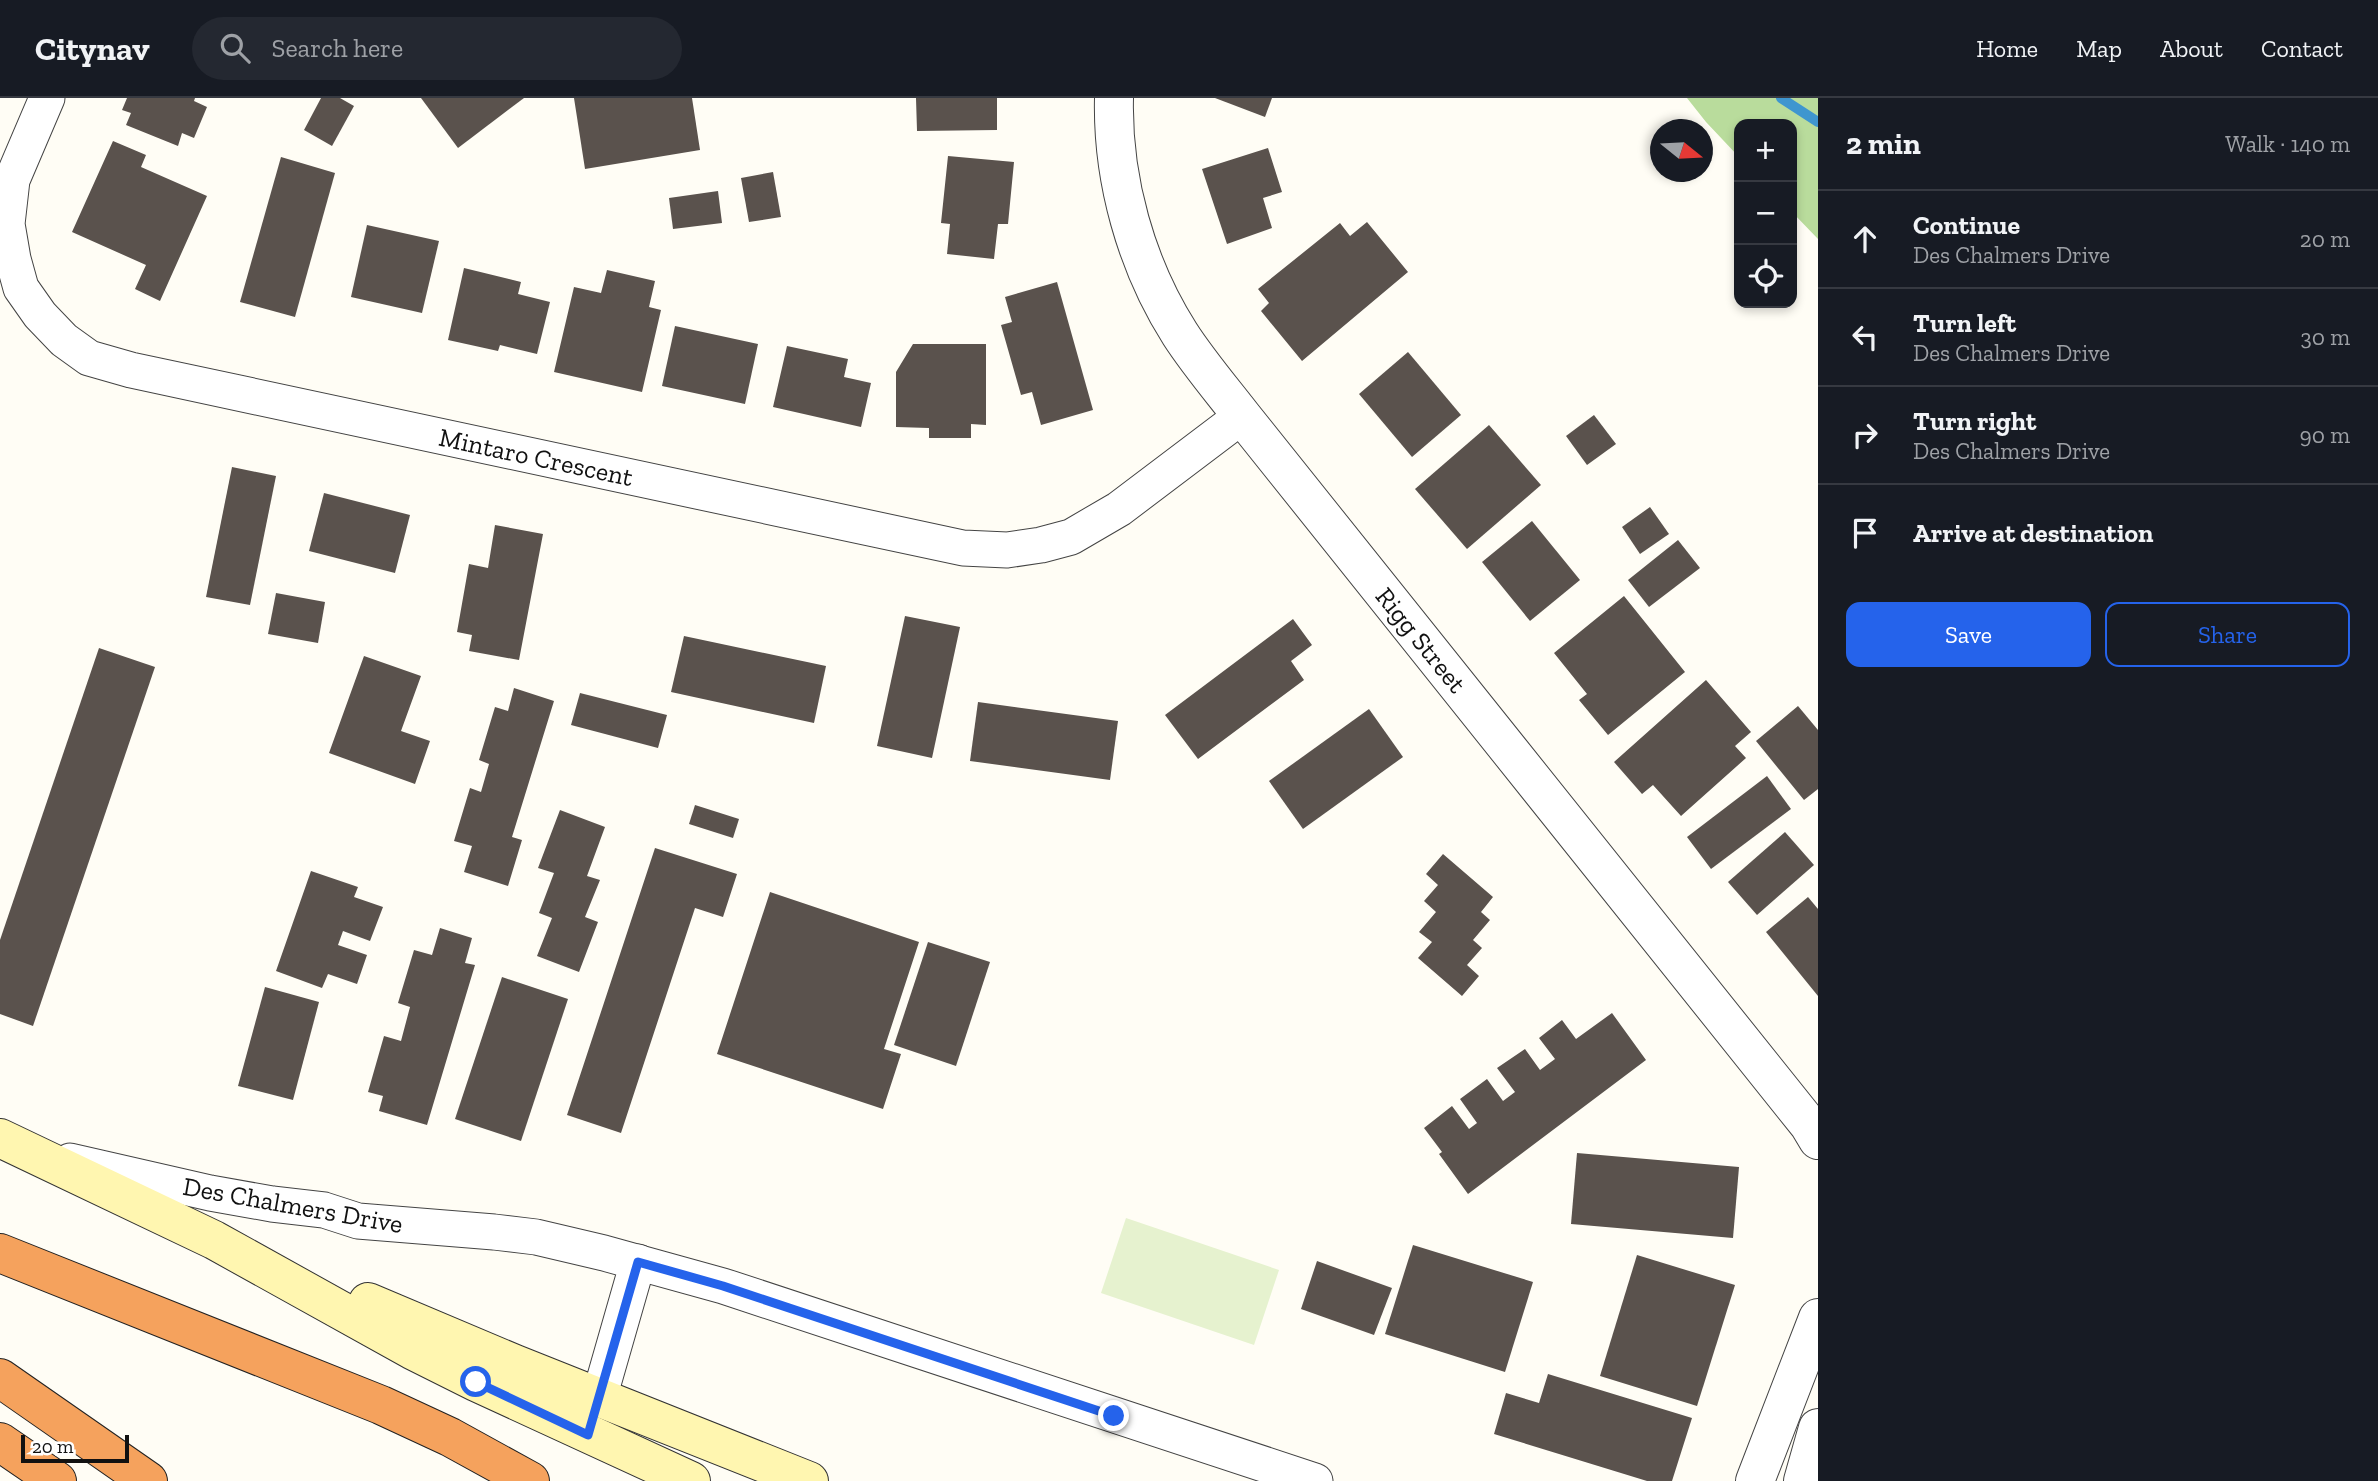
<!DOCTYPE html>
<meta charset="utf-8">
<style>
body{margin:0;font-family:"Zilla Slab",serif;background:#242831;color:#f1f3f6}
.controls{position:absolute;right:21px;top:21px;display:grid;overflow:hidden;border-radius:14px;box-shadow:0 4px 10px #0003}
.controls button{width:63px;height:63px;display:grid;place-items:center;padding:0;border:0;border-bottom:2px solid #363941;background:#171b24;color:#f1f3f6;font:35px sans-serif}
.compass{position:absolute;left:1650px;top:21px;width:63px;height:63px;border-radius:50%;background:#171b24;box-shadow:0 4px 10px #0003;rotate:108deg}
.scale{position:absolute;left:21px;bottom:18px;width:108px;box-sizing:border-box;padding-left:7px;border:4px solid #111;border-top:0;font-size:19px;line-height:24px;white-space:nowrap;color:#111;-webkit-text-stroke:5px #fff;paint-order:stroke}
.stop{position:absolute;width:21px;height:21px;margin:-16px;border:5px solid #2563eb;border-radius:50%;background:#fff}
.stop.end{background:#2563eb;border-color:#fff;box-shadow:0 2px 7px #0008}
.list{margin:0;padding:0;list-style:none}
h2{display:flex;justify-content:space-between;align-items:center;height:91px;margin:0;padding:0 28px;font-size:30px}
h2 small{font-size:23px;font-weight:400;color:#9ea1a6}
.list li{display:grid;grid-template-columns:46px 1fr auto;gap:21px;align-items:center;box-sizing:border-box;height:98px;padding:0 28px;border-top:2px solid #363941}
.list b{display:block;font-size:26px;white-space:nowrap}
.list p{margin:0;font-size:23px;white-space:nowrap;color:#9ea1a6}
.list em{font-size:23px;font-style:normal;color:#9ea1a6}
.actions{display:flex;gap:14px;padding:21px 28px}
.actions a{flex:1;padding:16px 0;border:2px solid #2563eb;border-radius:14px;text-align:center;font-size:24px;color:#2563eb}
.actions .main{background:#2563eb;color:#fff}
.icon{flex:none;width:38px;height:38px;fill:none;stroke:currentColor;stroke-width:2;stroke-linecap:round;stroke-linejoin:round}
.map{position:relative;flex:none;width:1818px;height:1383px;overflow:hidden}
header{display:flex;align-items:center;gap:42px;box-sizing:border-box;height:98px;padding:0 35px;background:#171b24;border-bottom:2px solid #363941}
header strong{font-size:33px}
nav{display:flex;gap:38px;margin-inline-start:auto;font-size:24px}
.search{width:490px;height:63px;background:#242831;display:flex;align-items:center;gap:18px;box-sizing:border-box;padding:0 24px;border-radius:38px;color:#9ea1a6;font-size:26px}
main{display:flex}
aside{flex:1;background:#171b24}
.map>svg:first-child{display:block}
.forest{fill:#b9dc9c}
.pitch{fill:#e6f2cf}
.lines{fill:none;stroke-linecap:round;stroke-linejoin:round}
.stream{stroke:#3f96cf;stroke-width:10}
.building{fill:#5a524d}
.minor-casing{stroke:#444;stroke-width:37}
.tertiary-casing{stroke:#444;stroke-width:40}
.secondary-casing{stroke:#333;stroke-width:40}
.motorway-casing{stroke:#222;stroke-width:40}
.minor{stroke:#fff;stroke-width:35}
.tertiary{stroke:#fff;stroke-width:38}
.secondary{stroke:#fff6b0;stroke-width:38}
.motorway{stroke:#f5a25d;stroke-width:38}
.route{stroke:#2563eb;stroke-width:9}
.labels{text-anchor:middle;stroke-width:7;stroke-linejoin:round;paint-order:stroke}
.street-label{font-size:26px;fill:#111;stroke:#fff}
</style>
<header>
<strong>Citynav</strong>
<div class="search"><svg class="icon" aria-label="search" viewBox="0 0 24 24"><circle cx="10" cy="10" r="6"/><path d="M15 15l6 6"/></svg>Search here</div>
<nav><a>Home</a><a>Map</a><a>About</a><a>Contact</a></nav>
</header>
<main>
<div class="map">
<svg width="1818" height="1383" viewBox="0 0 1818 1383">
<rect width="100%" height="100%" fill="#fffdf5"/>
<!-- forest -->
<polygon class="forest" points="1687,0 1818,0 1818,141 1792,114 1792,26 1739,26 1739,59 1706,24"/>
<!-- pitch -->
<polygon class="pitch" points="1126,1120 1279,1172 1254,1247 1101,1195"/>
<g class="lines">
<!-- stream -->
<polyline class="stream" points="1781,0 1818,24"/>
</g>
<!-- building -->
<g class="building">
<polygon points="127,0 195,0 194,3 207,9 194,40 182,35 178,48 126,27 131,15 122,12"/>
<polygon points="321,0 340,0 354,8 332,48 304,32"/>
<polygon points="421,0 524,0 458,50"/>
<polygon points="574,0 692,0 700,52 585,71"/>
<polygon points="916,0 997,0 997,32 917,33"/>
<polygon points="1215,0 1272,0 1265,19"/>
<polygon points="113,43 146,57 141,69 207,98 160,203 135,191 146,167 72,134"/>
<polygon points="1268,50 1282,94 1263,100 1272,130 1227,146 1202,71"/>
<polygon points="948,58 1014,64 1008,126 998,126 994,161 947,156 950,126 941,125"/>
<polygon points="281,59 335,75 295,219 240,204"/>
<polygon points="773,74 781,119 749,124 741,80"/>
<polygon points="718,93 722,125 673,131 669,100"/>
<polygon points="1367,124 1408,174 1302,263 1261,213 1269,205 1258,191 1340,125 1350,138"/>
<polygon points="367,127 439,143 422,215 351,199"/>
<polygon points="464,170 521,184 518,196 550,204 537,256 500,247 498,253 448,242"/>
<polygon points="607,172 655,183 649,209 661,212 642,294 554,274 574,189 601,195"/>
<polygon points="1057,184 1093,312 1041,327 1032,294 1021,297 1001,227 1012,224 1005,199"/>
<polygon points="675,228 758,246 745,306 662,288"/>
<polygon points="913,246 986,246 986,327 971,326 971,340 929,340 929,330 896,329 896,274"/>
<polygon points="787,248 848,261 844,279 871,285 861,329 773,309"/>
<polygon points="1408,254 1461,317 1412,359 1359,296"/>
<polygon points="1594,317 1616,346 1587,367 1566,338"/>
<polygon points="1489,327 1541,387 1467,451 1415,391"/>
<polygon points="232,369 276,378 250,507 206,499"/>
<polygon points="324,395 410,417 395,475 309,453"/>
<polygon points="1650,409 1669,436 1640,456 1622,429"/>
<polygon points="1532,423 1580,482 1530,523 1482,464"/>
<polygon points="495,427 543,436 519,562 469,553 472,537 457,534 469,466 488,470"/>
<polygon points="1678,442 1700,470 1649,509 1628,482"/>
<polygon points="276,495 325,504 318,545 268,536"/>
<polygon points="1624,498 1685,574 1608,637 1579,602 1587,596 1554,555"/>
<polygon points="905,518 960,529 932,660 877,648"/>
<polygon points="1293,521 1312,547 1291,563 1304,582 1198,661 1165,617"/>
<polygon points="684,538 826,568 814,625 671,594"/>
<polygon points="99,550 155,569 33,928 0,916 0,842"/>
<polygon points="364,558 421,578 401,633 430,643 415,686 329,655"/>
<polygon points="1706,582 1751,634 1735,648 1746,660 1681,718 1653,687 1642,696 1614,664"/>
<polygon points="514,590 554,603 512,739 522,742 508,788 464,774 472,748 454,743 470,690 481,694 489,666 479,662 495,609 508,613"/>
<polygon points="580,595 667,617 658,650 571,627"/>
<polygon points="978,604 1118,623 1110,682 970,663"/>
<polygon points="1798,608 1818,632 1818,691 1804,702 1756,643"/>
<polygon points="1369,611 1403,659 1303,731 1269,683"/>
<polygon points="1767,678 1791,711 1711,771 1687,739"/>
<polygon points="695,707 739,721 733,740 689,726"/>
<polygon points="560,712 605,729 587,778 600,782 585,819 598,824 579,874 537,858 552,820 539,815 554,775 538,770"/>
<polygon points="1785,734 1814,767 1757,817 1728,784"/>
<polygon points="655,750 737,776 723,819 695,810 621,1035 567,1017"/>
<polygon points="1443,756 1493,799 1481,814 1490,822 1473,842 1482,850 1467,867 1479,878 1462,898 1418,860 1432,844 1419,834 1436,814 1424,803 1438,787 1426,776"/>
<polygon points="311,773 358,789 354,799 383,809 370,843 343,833 338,847 367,857 357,886 328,876 322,890 276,873"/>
<polygon points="770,794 919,844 884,951 901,956 883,1011 717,956"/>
<polygon points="1808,799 1818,811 1818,898 1766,834"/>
<polygon points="440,830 472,840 465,865 475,867 427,1027 379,1013 383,998 368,994 384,938 401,943 410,909 398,905 414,852 432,857"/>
<polygon points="928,844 990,864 956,968 894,947"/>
<polygon points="502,879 568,901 521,1043 455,1021"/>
<polygon points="265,889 319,904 293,1002 238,988"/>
<polygon points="1612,915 1646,962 1468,1096 1439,1056 1442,1054 1424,1030 1452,1008 1469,1031 1477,1025 1460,1001 1487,981 1503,1003 1515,994 1497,970 1525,951 1540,972 1555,961 1539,940 1562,922 1576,941"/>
<polygon points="1577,1055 1739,1069 1733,1140 1571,1126"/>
<polygon points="1413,1147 1533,1184 1505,1274 1385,1236"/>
<polygon points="1637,1157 1735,1187 1697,1308 1600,1278"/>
<polygon points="1317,1163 1392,1190 1374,1237 1301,1211"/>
<polygon points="1548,1276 1692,1320 1672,1383 1647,1383 1494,1336 1506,1295 1539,1305"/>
</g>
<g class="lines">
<defs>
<g id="minor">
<polyline points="47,0 12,82 7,126 13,161 21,190 40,217 64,242 89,260 131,272 963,450 1007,452 1041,447 1071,439 1119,411 1242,318"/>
<polyline points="70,1063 210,1095 272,1106 324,1112 358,1123 494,1134 536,1139 604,1155 723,1188 1315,1383"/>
<polyline points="599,1300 638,1164"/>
</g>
<g id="tertiary">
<path d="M1114,0C1112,81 1136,167 1180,236C1198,264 1221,291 1242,318L1809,1027L1818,1042"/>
<polyline points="1755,1383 1818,1220"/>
<polyline points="1803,1383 1818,1330"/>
</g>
<g id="secondary">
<polyline points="0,1040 214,1142 412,1252 476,1284 691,1383"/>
<polyline points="368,1204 515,1266 809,1383"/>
</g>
<g id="motorway">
<polyline points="0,1155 381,1307 450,1339 530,1383"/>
<polyline points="0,1280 148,1383"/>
<polyline points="0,1344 57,1383"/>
</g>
</defs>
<!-- minor casing -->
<use href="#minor" class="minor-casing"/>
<!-- tertiary casing -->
<use href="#tertiary" class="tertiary-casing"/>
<!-- secondary casing -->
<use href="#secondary" class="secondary-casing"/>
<!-- motorway casing -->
<use href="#motorway" class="motorway-casing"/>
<!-- minor -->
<use href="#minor" class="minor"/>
<!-- tertiary -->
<use href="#tertiary" class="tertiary"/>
<!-- secondary -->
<use href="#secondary" class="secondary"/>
<!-- motorway -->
<use href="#motorway" class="motorway"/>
</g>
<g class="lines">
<!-- route -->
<polyline class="route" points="476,1284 588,1337 638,1164 723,1188 1114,1318"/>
</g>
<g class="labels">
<!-- street labels -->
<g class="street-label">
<text transform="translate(536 359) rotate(12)" y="9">Mintaro Crescent</text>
<text transform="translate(1421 542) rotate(51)" y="9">Rigg Street</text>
<text transform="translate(293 1107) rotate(10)" y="9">Des Chalmers Drive</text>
</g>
</g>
</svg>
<div class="controls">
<button>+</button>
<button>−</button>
<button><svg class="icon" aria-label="locate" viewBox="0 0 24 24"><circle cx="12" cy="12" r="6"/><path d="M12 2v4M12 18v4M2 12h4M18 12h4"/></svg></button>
</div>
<svg class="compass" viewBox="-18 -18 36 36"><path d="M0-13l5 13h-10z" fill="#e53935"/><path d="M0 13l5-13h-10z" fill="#9ea1a6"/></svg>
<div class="scale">20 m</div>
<div class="stop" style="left:476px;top:1284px"></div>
<div class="stop end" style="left:1114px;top:1318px"></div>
</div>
<aside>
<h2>2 min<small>Walk · 140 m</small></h2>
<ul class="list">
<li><svg class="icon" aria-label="ahead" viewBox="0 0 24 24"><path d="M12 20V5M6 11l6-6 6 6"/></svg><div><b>Continue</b><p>Des Chalmers Drive</p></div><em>20 m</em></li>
<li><svg class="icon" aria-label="left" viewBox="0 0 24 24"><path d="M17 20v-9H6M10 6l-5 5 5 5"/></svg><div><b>Turn left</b><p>Des Chalmers Drive</p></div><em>30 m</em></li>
<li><svg class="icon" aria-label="right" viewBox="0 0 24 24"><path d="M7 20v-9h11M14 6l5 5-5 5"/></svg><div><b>Turn right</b><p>Des Chalmers Drive</p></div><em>90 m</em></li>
<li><svg class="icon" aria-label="arrive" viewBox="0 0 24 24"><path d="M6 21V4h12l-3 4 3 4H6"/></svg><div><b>Arrive at destination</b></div></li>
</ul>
<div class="actions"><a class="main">Save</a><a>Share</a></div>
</aside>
</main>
